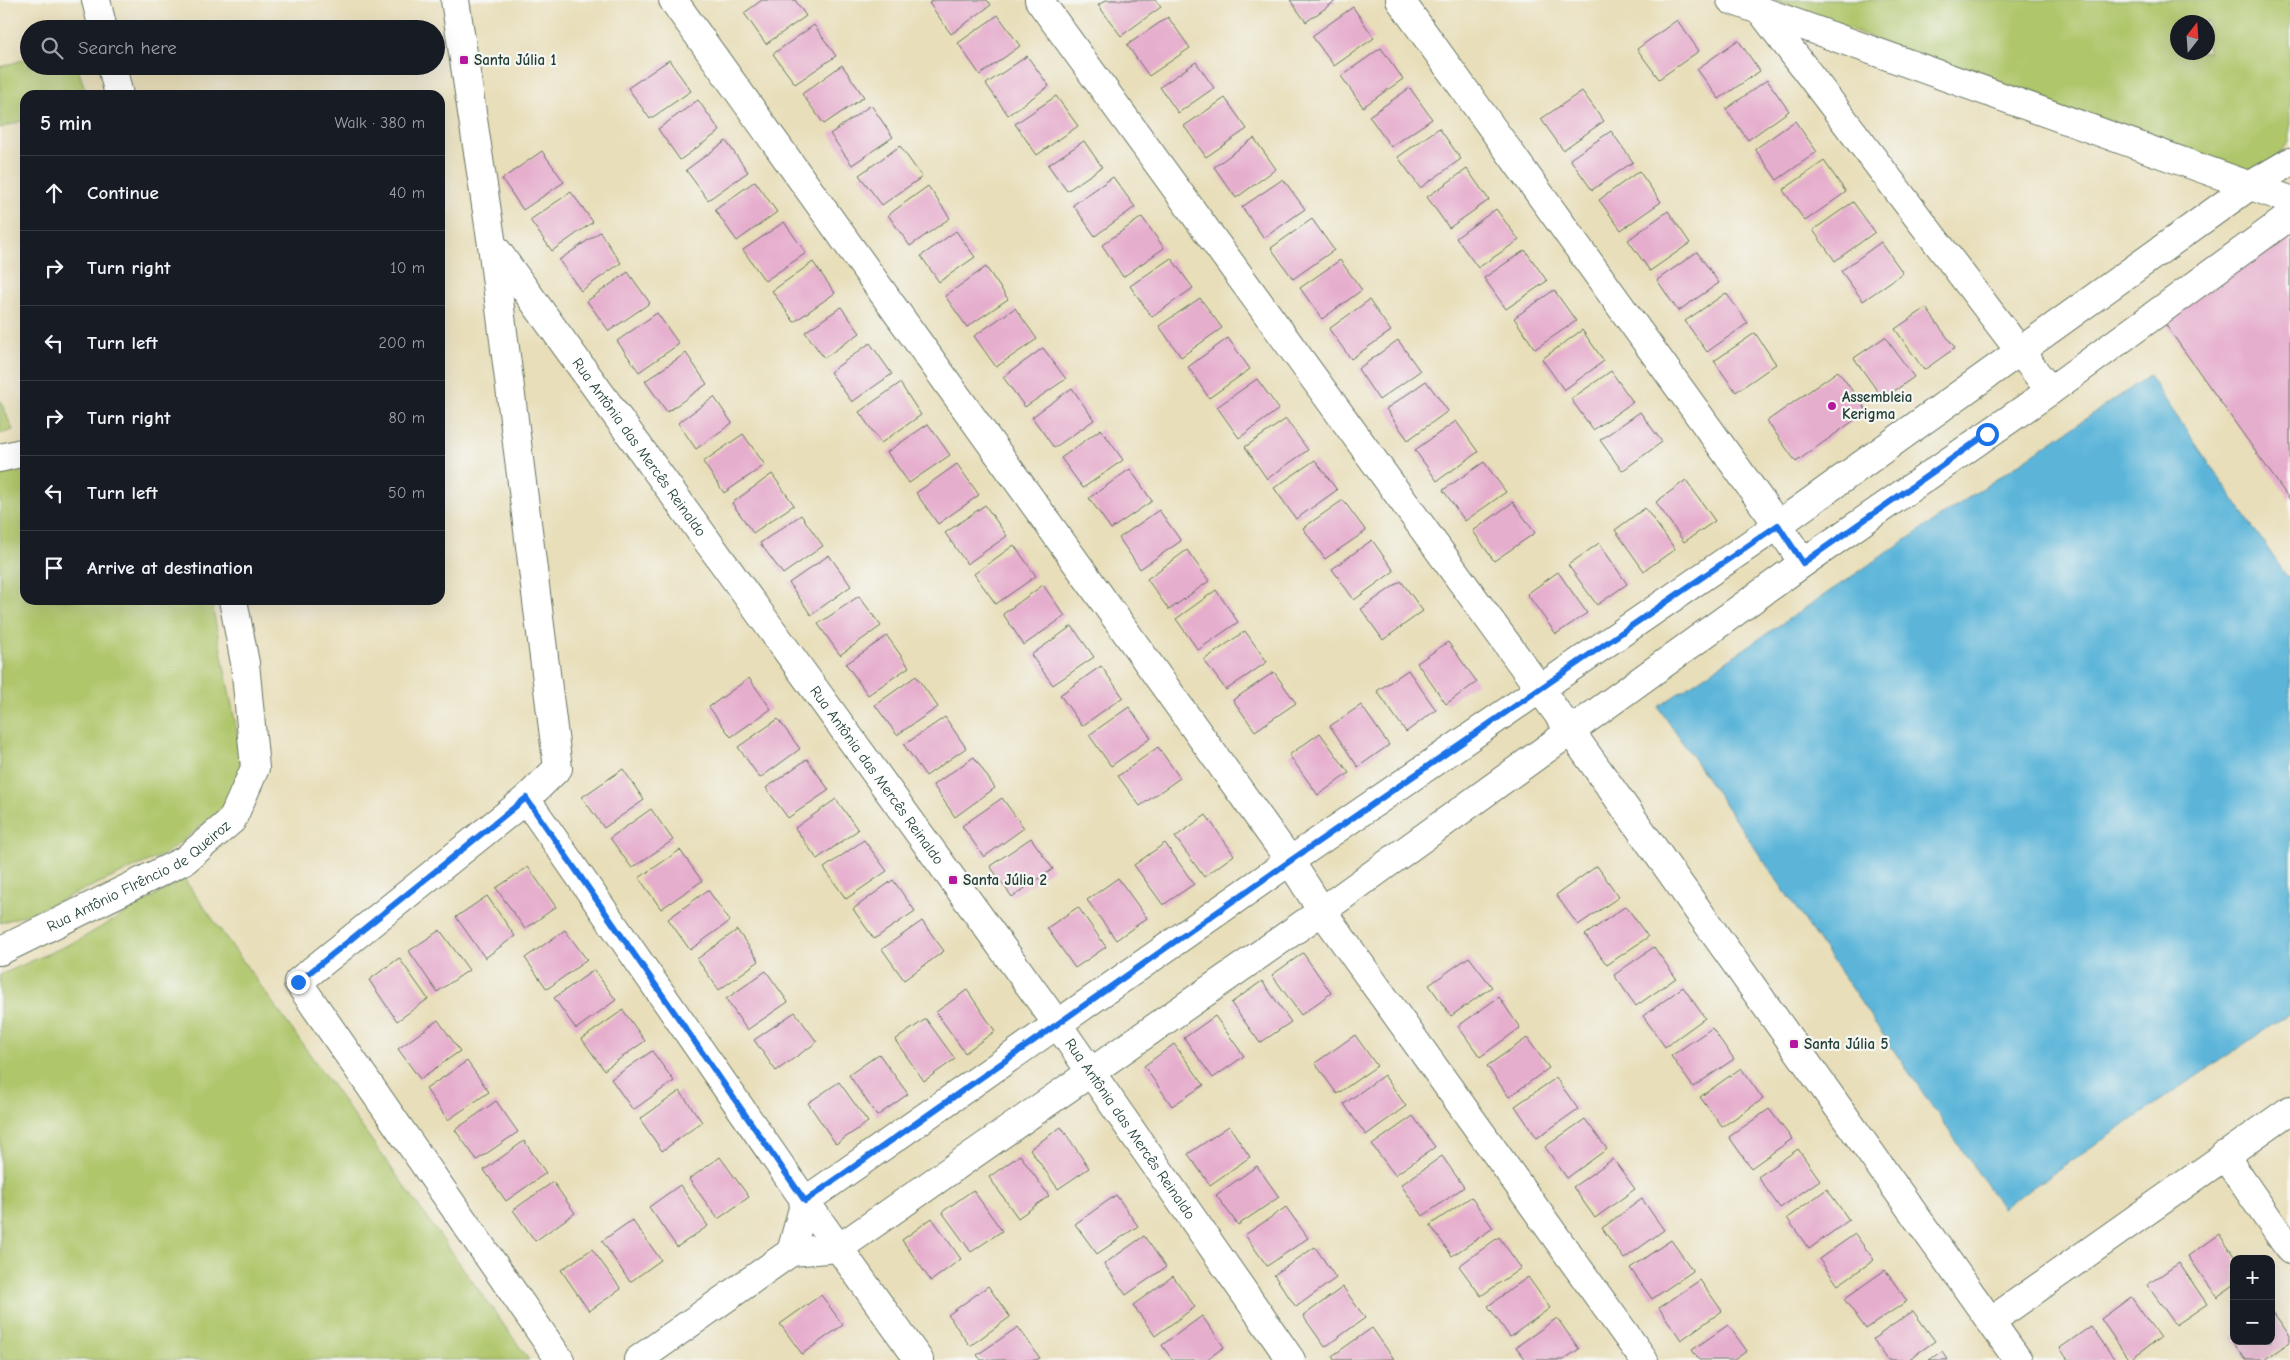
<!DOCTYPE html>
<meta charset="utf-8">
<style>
body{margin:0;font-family:"Comic Neue",sans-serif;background:#20242c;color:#f1f3f6}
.controls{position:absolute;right:15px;bottom:15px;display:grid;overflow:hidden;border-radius:10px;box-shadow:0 5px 20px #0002}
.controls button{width:45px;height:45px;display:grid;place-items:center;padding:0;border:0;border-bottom:1px solid #363941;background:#171b24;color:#f1f3f6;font:25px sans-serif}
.compass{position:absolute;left:2170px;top:15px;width:45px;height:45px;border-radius:50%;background:#171b24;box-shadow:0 5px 20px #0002;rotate:17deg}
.stop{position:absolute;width:15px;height:15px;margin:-11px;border:4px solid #1a73e8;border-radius:50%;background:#fff}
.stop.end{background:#1a73e8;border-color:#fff;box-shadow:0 1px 5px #0008}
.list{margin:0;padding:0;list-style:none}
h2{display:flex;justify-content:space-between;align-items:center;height:65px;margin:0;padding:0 20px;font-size:21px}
h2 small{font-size:16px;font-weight:400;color:#9ea1a6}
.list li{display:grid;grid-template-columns:32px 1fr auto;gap:15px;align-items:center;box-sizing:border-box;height:75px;padding:0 20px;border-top:1px solid #363941}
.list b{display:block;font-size:19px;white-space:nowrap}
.list em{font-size:16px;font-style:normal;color:#9ea1a6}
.icon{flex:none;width:28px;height:28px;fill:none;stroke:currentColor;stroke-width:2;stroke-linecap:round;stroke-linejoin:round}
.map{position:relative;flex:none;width:2290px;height:1360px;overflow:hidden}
.search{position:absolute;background:#171b24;box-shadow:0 5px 20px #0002;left:20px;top:20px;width:425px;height:55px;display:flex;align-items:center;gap:12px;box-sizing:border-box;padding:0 18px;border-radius:28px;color:#9ea1a6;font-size:19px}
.panel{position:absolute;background:#171b24;box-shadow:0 5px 20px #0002;left:20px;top:90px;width:425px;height:515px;border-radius:15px}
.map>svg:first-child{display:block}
.green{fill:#afc66b;stroke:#678250;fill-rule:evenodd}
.water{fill:#5bb5d9;stroke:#3d7986}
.building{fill:#e6aecd}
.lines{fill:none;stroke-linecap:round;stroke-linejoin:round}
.street-casing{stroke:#657563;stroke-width:30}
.street{stroke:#fff;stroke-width:28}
.route{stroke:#1a73e8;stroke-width:6}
.poi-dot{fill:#b5179e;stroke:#f6f6f2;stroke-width:2}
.labels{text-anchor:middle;stroke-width:4.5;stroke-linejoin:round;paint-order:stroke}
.poi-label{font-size:15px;font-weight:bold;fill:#1f3d34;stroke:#f6f6f2;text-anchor:start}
.street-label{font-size:15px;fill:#1f3d34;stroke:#f6f6f2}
</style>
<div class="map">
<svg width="2290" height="1360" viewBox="0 0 2290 1360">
<rect width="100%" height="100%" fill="#f6f6f2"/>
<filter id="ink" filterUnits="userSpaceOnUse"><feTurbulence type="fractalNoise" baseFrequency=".02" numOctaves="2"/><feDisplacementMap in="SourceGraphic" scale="10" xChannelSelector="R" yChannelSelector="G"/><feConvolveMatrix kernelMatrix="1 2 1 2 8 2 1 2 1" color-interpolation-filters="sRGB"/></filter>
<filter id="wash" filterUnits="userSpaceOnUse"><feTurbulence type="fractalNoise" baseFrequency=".0096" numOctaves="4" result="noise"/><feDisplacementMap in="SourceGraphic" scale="20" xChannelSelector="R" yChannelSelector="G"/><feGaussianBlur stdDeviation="1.12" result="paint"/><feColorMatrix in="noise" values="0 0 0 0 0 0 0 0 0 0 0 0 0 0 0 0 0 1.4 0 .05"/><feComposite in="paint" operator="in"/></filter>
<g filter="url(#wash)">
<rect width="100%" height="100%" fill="#e8deb9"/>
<!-- green -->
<g class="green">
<path d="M1775,0H2290V141L2251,185ZM2178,22H2208V52H2178Z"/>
<polygon points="29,58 29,66 77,66 87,95 25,95 25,120 0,128 0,67"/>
<polygon points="0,400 13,430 0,434"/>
<polygon points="25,468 25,600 211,600 241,752 240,775 236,788 217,814 165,854 31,913 0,923 0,474"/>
<polygon points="184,879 529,1360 0,1360 0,975 79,940"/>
</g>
<!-- water -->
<polygon class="water" points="2149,376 2290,581 2290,1013 2002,1208 1658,707"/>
<g id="blocks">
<!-- building -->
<g class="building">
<polygon points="762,0 795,0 806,16 766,44 744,13"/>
<polygon points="934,0 987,0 991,5 951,34 929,3"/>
<polygon points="1106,0 1155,0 1161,7 1121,36 1098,5"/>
<polygon points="1290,0 1337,0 1306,22"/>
<polygon points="1353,7 1374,38 1334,66 1312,36"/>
<polygon points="998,15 1020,46 980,75 958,43"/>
<polygon points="1168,17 1190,48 1149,76 1127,45"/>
<polygon points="1677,20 1699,51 1659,79 1637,49"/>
<polygon points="814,25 836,56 795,84 773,54"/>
<polygon points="1738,40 1760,71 1719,99 1697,69"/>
<polygon points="1381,48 1403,79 1363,107 1341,76"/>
<polygon points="1027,56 1049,86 1008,115 986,84"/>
<polygon points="669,60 691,91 650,119 628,88"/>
<polygon points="1196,62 1214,88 1178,113 1160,87"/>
<polygon points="842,65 864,97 824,124 802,94"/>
<polygon points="1767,80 1789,111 1748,140 1726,109"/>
<polygon points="1410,88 1432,119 1391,147 1369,116"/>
<polygon points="1582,91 1604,121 1563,150 1541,119"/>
<polygon points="1056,96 1078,126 1037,155 1015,124"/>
<polygon points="1225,98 1247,129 1206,157 1184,126"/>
<polygon points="698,100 720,131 680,160 658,129"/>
<polygon points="871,105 893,137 852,165 830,134"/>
<polygon points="1795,121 1817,152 1777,180 1755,149"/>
<polygon points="1439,128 1461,159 1420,188 1398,157"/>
<polygon points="1611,131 1633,162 1592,190 1570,159"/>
<polygon points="1254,138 1276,169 1236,198 1214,167"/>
<polygon points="726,141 748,172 708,200 686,170"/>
<polygon points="1084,141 1102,167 1067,191 1048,165"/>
<polygon points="900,146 922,177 882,205 859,175"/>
<polygon points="542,151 564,182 523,210 502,179"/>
<polygon points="1824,161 1846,192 1805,221 1783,190"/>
<polygon points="1467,169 1489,200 1449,228 1427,197"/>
<polygon points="1639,171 1661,202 1621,230 1599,200"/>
<polygon points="1113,177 1135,207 1095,236 1073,205"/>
<polygon points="1283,179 1305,209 1264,238 1242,207"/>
<polygon points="755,181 777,212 737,241 715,210"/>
<polygon points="928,186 950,218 910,246 888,215"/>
<polygon points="571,192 593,222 552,251 530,220"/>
<polygon points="1853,202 1875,232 1835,261 1813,230"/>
<polygon points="1496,209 1519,240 1478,268 1456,238"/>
<polygon points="1668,211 1690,243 1650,271 1628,240"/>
<polygon points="1142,217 1164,248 1123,277 1102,245"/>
<polygon points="1312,219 1334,250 1293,279 1271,248"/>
<polygon points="784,222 806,253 765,281 743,250"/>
<polygon points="956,231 975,257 939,282 921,256"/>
<polygon points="600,232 621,263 581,291 559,260"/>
<polygon points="2290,232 2290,500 2163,321"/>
<polygon points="1881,242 1903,273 1863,301 1841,271"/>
<polygon points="1525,250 1547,281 1506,309 1484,278"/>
<polygon points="1697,252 1719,283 1678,311 1657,280"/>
<polygon points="1171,258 1193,288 1152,317 1130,286"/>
<polygon points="1340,260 1362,290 1322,319 1300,288"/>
<polygon points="813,262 835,293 794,322 772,291"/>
<polygon points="986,267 1008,299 967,327 945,296"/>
<polygon points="628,272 650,303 609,331 587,301"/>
<polygon points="1554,290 1576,321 1535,349 1514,318"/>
<polygon points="1726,293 1748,323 1707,352 1685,321"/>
<polygon points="1200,298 1222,328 1181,357 1159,326"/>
<polygon points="1369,300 1391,331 1351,359 1329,329"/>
<polygon points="841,307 860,333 824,358 805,332"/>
<polygon points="1015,308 1037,339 996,367 974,336"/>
<polygon points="1926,308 1955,348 1924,370 1895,329"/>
<polygon points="657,313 679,344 639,372 617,341"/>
<polygon points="1582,330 1604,361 1564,390 1542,359"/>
<polygon points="1755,333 1776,364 1736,392 1714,361"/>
<polygon points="1885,337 1914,377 1883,399 1854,358"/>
<polygon points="1228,338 1250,369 1209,398 1188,367"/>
<polygon points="1398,340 1420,371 1379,400 1358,369"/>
<polygon points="870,343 892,374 852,402 830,372"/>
<polygon points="1043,348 1066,379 1025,407 1003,377"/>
<polygon points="686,353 707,384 667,412 645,381"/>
<polygon points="1611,371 1633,402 1593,430 1571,399"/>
<polygon points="1838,371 1867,411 1796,462 1767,421"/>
<polygon points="1257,379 1279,409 1239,438 1217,407"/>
<polygon points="1426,381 1448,411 1408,440 1386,409"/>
<polygon points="900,383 921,415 881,443 859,412"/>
<polygon points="1072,388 1094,420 1054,448 1032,417"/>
<polygon points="714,397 732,423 696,449 678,423"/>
<polygon points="1640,412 1662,442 1622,471 1600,440"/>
<polygon points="1286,419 1308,450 1267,479 1245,447"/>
<polygon points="1456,421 1478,452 1437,481 1415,450"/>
<polygon points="928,424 950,455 909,483 887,452"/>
<polygon points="1101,429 1123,460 1083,488 1061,458"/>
<polygon points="743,434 765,465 724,493 703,462"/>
<polygon points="1315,460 1337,490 1296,519 1274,488"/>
<polygon points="1484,462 1506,492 1465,521 1443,490"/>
<polygon points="957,464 979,495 938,524 916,493"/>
<polygon points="1130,469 1152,501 1111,529 1089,498"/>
<polygon points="772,474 794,505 753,533 732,503"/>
<polygon points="1686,480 1715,521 1684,542 1656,502"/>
<polygon points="1343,500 1366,531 1325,559 1303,528"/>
<polygon points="1513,502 1535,533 1494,561 1473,531"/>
<polygon points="985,505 1007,536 967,564 945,533"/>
<polygon points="1645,508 1675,549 1644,571 1615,530"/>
<polygon points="1159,510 1181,541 1140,569 1119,538"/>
<polygon points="801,515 823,546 783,574 760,543"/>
<polygon points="1372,540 1394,571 1354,600 1332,569"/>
<polygon points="1599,543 1627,584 1597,605 1568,565"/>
<polygon points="1014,545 1036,576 996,604 974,574"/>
<polygon points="1187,550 1209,581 1169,610 1147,579"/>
<polygon points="829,555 851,586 811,615 789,583"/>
<polygon points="1558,572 1587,613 1556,634 1527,594"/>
<polygon points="1401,581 1423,611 1383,640 1361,609"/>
<polygon points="1043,585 1065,616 1024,645 1003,614"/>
<polygon points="1216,590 1238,622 1198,650 1176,619"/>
<polygon points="859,596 881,626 840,655 818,624"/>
<polygon points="1072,626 1094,657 1053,685 1031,655"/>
<polygon points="1245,631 1267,662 1226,690 1204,660"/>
<polygon points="887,636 909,667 868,695 846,664"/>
<polygon points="1448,642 1477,682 1446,704 1417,663"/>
<polygon points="1101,666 1123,697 1082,726 1060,695"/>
<polygon points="1408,670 1436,710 1406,732 1377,691"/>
<polygon points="1274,672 1296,703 1255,731 1233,700"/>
<polygon points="916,676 938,707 897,735 875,705"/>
<polygon points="749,678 771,709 731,737 709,707"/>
<polygon points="1361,705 1389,745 1358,767 1330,726"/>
<polygon points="1129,707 1151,738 1111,766 1089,735"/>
<polygon points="945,717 966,748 926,776 904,745"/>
<polygon points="778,719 800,749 760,778 738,747"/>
<polygon points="1320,733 1349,773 1318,795 1289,755"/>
<polygon points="1158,747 1180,778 1140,806 1118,776"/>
<polygon points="974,757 995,788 955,817 933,785"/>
<polygon points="807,759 829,790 788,818 766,788"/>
<polygon points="623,769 644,800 604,828 582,797"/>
<polygon points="1002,798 1024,828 984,857 962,826"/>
<polygon points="836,799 858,830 817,859 795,828"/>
<polygon points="651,809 673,840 632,868 610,838"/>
<polygon points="1206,815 1234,855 1204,877 1175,837"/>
<polygon points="1031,838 1053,869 1012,897 990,866"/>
<polygon points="864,840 887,871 846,899 824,868"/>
<polygon points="1165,843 1194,884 1163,905 1134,865"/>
<polygon points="680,850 702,881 661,909 639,878"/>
<polygon points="1597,866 1619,897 1578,925 1556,895"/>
<polygon points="528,867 556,907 525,929 496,888"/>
<polygon points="1118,878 1147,918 1116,940 1087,900"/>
<polygon points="893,880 915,911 874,939 853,909"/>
<polygon points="708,890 730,921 690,950 668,919"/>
<polygon points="487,896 515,936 485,958 456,917"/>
<polygon points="1626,906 1648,937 1607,965 1585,935"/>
<polygon points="1078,907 1106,947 1075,968 1047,928"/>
<polygon points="922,921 944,951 904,980 882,949"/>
<polygon points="440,930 469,970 437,992 409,951"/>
<polygon points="565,930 587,960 547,989 525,958"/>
<polygon points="737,930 759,961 719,990 697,959"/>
<polygon points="1654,947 1676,978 1636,1006 1614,975"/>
<polygon points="1303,953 1331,993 1301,1015 1272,975"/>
<polygon points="1469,957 1492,987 1451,1016 1429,985"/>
<polygon points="399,958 428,999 397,1021 369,980"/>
<polygon points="594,970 616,1000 576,1029 554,998"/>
<polygon points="766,971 788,1002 747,1030 726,999"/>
<polygon points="1262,981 1291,1022 1260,1043 1231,1003"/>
<polygon points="1683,987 1705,1018 1665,1047 1643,1016"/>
<polygon points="967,990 995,1031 965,1053 936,1012"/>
<polygon points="1499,997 1520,1028 1480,1057 1458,1026"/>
<polygon points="623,1010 645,1041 604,1070 582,1039"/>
<polygon points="795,1012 817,1042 776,1071 754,1040"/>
<polygon points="1215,1016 1244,1056 1213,1078 1184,1038"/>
<polygon points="926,1019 955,1059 924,1081 895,1040"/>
<polygon points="438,1020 460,1051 420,1079 398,1049"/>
<polygon points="1712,1028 1734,1059 1693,1087 1671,1056"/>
<polygon points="1355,1035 1377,1066 1337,1094 1315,1063"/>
<polygon points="1527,1038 1549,1068 1509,1097 1487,1066"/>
<polygon points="1174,1044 1204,1085 1172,1106 1144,1066"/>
<polygon points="652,1051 674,1081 633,1110 611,1079"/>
<polygon points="879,1054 908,1094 877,1116 849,1075"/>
<polygon points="467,1061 489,1092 448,1120 426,1089"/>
<polygon points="1741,1068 1763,1099 1722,1127 1700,1097"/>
<polygon points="1384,1075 1406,1106 1366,1135 1344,1104"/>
<polygon points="1556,1078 1578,1109 1537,1138 1515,1106"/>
<polygon points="839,1082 868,1122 836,1144 808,1103"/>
<polygon points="680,1091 702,1122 662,1151 640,1119"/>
<polygon points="496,1101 518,1132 477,1160 455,1130"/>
<polygon points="1769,1109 1792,1139 1751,1168 1729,1137"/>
<polygon points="1413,1116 1435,1147 1395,1175 1372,1145"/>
<polygon points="1585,1119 1607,1149 1567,1178 1545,1147"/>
<polygon points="1229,1126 1250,1157 1210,1185 1188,1154"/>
<polygon points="1061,1127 1089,1168 1058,1189 1030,1149"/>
<polygon points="524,1141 546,1173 506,1201 484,1170"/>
<polygon points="1798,1149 1820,1180 1780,1208 1758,1177"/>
<polygon points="1020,1155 1049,1196 1018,1218 989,1177"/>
<polygon points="1442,1156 1464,1187 1423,1216 1401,1185"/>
<polygon points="720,1157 749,1197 718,1219 689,1179"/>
<polygon points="1613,1159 1635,1189 1595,1218 1573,1187"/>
<polygon points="1257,1166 1279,1197 1238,1225 1216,1195"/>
<polygon points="553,1182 575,1213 535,1241 513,1210"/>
<polygon points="680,1185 708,1226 677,1247 649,1207"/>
<polygon points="1827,1189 1849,1220 1809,1249 1787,1218"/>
<polygon points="973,1190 1002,1231 971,1252 942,1212"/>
<polygon points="1116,1195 1138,1226 1097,1254 1075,1224"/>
<polygon points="1471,1197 1493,1228 1452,1256 1430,1225"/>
<polygon points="1642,1199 1664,1230 1624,1259 1602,1228"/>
<polygon points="1286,1207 1308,1238 1267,1266 1245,1235"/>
<polygon points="932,1218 961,1259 931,1281 902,1240"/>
<polygon points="632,1220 661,1260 630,1282 602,1241"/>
<polygon points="1855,1234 1874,1260 1838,1285 1819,1259"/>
<polygon points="2219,1234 2236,1259 2234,1259 2234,1285 2217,1297 2188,1256"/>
<polygon points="1144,1236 1166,1267 1126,1295 1104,1264"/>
<polygon points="1499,1237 1521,1268 1481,1296 1459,1266"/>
<polygon points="1671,1240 1693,1271 1652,1299 1630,1268"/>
<polygon points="1315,1247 1336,1278 1296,1307 1274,1275"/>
<polygon points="592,1249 621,1289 589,1311 561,1270"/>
<polygon points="2179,1263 2207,1304 2176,1325 2147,1285"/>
<polygon points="1885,1270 1907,1301 1866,1329 1844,1299"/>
<polygon points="1173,1276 1195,1307 1155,1336 1133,1305"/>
<polygon points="1528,1277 1550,1308 1510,1337 1488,1306"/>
<polygon points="1700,1280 1722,1311 1681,1340 1659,1308"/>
<polygon points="988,1286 1010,1317 970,1346 948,1315"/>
<polygon points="1343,1287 1365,1318 1325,1347 1303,1316"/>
<polygon points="821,1295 843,1325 802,1354 780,1324"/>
<polygon points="2131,1297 2160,1338 2129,1360 2101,1319"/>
<polygon points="2271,1309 2290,1336 2290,1342 2264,1360 2246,1360 2230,1337 2234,1335 2234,1341 2271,1341"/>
<polygon points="1913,1311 1935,1341 1908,1360 1888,1360 1873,1339"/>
<polygon points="1202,1316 1224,1347 1206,1360 1172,1360 1162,1345"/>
<polygon points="1557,1318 1579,1349 1563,1360 1526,1360 1516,1347"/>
<polygon points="1728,1325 1747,1351 1734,1360 1699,1360 1692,1350"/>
<polygon points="2091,1326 2115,1360 2068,1360 2060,1348"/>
<polygon points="1018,1327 1040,1358 1036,1360 981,1360 977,1355"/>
<polygon points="1372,1328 1394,1359 1334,1360 1332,1356"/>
<polygon points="1942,1351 1948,1360 1929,1360"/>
</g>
</g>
</g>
<g filter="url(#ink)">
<use href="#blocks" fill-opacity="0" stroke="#657563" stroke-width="1"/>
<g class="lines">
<defs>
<g id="street">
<polyline points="96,0 103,29"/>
<polyline points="455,0 492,245 558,768 526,799 298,982 560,1360"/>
<polyline points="673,0 1290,861 1322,911 1644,1360"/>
<polyline points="1039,0 1571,732 2018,1360"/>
<polyline points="1400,0 1778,525 1803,563"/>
<polyline points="1731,0 2290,200"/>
<polyline points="1761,11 2050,391"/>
<polyline points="112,66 119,95"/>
<path id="s1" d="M495,248L1058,1025L1291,1360"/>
<polyline points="0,458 25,452"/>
<polyline points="526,799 805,1201 919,1360"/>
<path id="s2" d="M0,951L185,860L232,820L255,768L245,663L233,600"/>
<polyline points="2224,1155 2290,1250"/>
<polyline points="791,1252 805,1201 1290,861 1778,525 2251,185 2290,162"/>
<polyline points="1991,1321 2290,1110"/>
<polyline points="638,1360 791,1252 839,1248 1322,911 1803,563 2050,391 2290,216"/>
</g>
</defs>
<!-- street casing -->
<use href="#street" class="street-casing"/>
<!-- street -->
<use href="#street" class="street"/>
</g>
</g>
<g class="lines" filter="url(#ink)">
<!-- route -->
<polyline class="route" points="298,982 526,798 805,1201 1290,861 1778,525 1803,563 1987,434"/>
</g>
<!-- markers -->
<g class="poi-dot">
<rect x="459" y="55" width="10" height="10" rx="2.5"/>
<circle cx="1832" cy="406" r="5"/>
<rect x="948" y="875" width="10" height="10" rx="2.5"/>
<rect x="1789" y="1039" width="10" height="10" rx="2.5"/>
</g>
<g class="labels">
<!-- poi labels -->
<g class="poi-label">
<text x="474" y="65">Santa Júlia 1</text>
<text x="1842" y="402">Assembleia<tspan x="1842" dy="17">Kerigma</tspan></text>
<text x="963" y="885">Santa Júlia 2</text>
<text x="1804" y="1049">Santa Júlia 5</text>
</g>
<!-- street labels -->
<g class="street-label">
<text dy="5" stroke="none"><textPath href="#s1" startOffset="246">Rua Antônia das Mercês Reinaldo</textPath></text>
<text dy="5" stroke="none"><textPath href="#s1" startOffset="651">Rua Antônia das Mercês Reinaldo</textPath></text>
<text dy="5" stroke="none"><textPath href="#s2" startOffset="158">Rua Antônio Flrêncio de Queiroz</textPath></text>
<text dy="5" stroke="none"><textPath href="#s1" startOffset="1086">Rua Antônia das Mercês Reinaldo</textPath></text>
</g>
</g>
</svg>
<div class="controls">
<button>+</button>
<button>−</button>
</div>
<svg class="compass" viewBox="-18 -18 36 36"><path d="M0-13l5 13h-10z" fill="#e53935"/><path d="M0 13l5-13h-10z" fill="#9ea1a6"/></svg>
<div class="stop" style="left:1987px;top:434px"></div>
<div class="stop end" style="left:298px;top:982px"></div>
<div class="search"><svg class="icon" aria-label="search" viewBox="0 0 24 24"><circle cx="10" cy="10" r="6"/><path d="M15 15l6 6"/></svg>Search here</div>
<section class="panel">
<h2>5 min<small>Walk · 380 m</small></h2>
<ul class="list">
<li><svg class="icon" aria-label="ahead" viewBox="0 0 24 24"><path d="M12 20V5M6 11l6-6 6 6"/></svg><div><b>Continue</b></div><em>40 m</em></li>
<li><svg class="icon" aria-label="right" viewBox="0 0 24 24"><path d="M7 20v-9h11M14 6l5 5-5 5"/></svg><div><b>Turn right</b></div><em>10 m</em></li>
<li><svg class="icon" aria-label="left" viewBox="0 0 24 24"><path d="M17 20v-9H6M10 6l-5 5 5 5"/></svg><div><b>Turn left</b></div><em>200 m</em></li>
<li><svg class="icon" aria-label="right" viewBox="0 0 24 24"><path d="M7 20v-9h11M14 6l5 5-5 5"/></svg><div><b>Turn right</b></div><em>80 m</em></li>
<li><svg class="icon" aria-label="left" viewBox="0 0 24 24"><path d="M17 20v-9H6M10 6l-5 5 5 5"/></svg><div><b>Turn left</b></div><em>50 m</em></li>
<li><svg class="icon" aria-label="arrive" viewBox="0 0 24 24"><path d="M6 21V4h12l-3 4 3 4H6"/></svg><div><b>Arrive at destination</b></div></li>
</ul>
</section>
</div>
